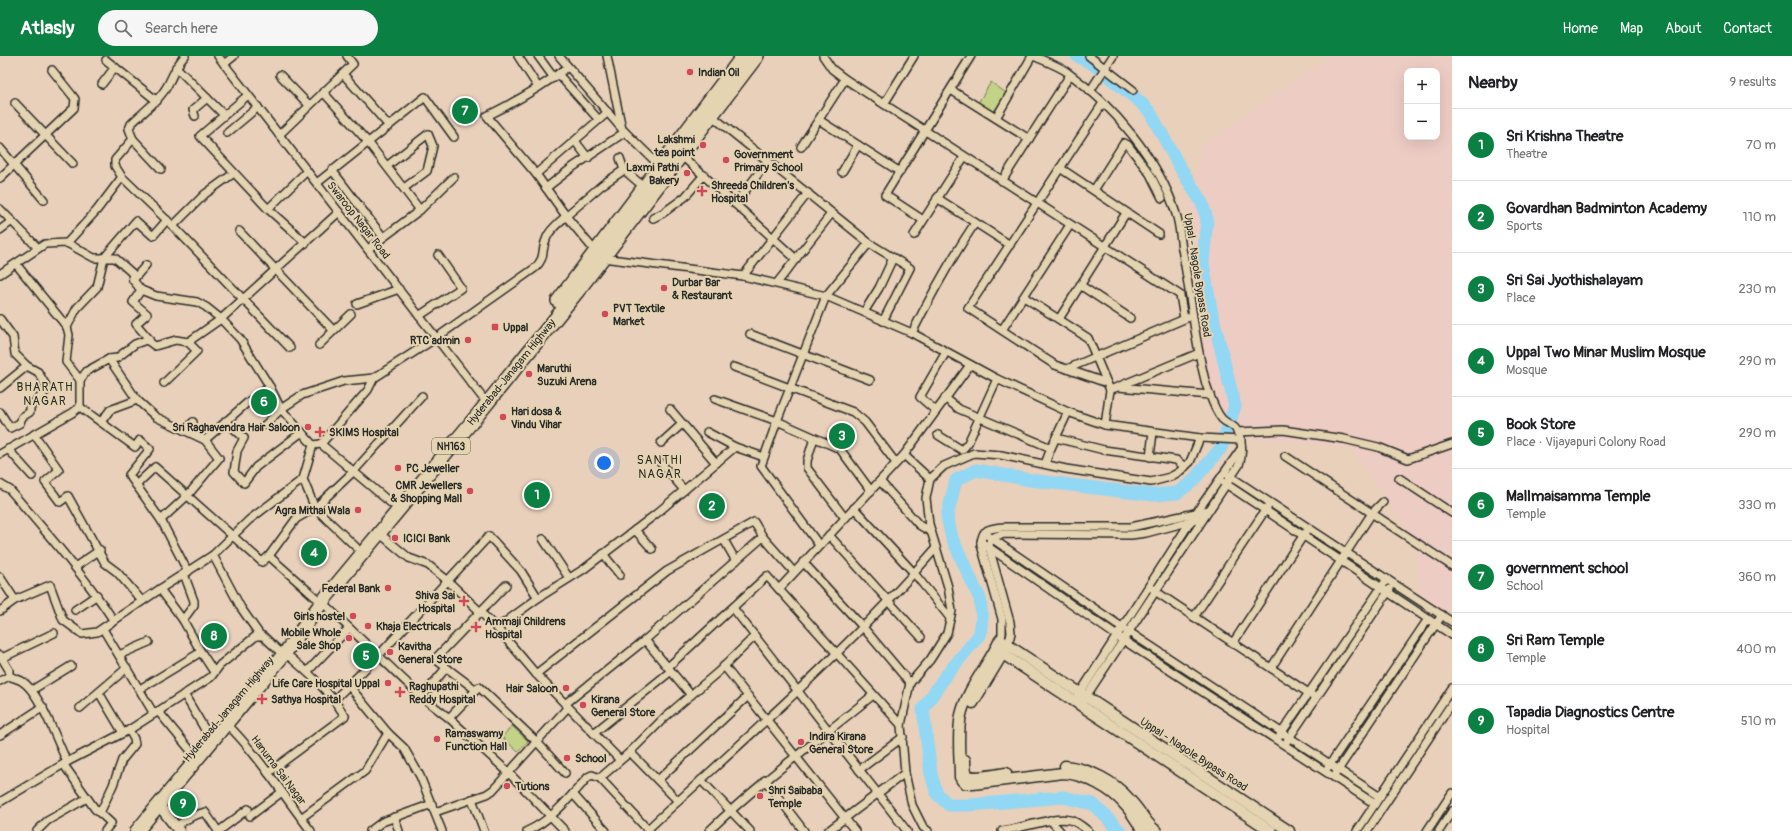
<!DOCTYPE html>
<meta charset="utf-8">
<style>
body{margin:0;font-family:Pangolin,sans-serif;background:#f6f6f6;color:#202124}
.controls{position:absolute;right:12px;top:12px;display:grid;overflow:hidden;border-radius:8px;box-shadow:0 4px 16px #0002}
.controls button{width:36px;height:36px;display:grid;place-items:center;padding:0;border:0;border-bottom:1px solid #e0e0e0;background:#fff;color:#202124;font:20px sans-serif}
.you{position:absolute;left:604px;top:407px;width:14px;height:14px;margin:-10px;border:3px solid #fff;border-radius:50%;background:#1a73e8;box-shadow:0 0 0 6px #1a73e833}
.badge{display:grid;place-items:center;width:26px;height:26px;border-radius:50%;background:#0b8043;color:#fff;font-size:13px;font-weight:700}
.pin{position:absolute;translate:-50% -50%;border:2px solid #fff;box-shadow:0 1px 4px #0006}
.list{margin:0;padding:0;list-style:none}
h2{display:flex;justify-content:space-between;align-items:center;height:52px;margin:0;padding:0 16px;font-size:17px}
h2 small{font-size:13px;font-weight:400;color:#757577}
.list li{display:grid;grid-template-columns:26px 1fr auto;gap:12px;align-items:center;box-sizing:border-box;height:72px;padding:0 16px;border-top:1px solid #e0e0e0}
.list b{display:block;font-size:15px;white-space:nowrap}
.list p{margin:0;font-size:13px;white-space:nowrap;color:#757577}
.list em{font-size:13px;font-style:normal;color:#757577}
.icon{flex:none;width:22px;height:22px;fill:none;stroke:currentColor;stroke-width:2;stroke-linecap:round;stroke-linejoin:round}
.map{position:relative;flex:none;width:1452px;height:775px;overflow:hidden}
header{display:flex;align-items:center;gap:24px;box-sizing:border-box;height:56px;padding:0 20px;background:#0b8043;color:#fff}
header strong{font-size:19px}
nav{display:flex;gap:22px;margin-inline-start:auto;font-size:14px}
.search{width:280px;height:36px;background:#f6f6f6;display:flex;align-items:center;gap:10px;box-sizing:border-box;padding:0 14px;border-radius:22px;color:#757577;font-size:15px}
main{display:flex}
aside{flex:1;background:#fff}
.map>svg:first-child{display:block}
.built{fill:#edccc4;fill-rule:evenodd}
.park{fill:#c2d286;stroke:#767e58}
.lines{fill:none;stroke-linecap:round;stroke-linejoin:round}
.river{stroke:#92d7f4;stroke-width:13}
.street-casing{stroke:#2b2b2b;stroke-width:10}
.secondary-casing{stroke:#2b2b2b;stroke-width:13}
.highway-casing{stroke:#2b2b2b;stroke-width:16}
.street{stroke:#e5d4b1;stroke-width:7}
.secondary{stroke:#e5d4b1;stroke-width:10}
.highway{stroke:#e5d4b1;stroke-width:13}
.poi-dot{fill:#d1495b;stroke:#e5d4b1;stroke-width:1.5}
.labels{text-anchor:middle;stroke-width:4;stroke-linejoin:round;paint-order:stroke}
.shield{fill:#e5d4b1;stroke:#635e53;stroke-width:1}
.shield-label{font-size:10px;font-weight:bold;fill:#2b2b2b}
.poi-label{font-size:11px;font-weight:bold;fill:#2b2b2b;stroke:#e5d4b1;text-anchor:start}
.street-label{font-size:11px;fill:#2b2b2b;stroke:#e5d4b1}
.neighbourhood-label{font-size:12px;letter-spacing:1px;fill:#2b2b2b;stroke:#e5d4b1}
</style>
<header>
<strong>Atlasly</strong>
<div class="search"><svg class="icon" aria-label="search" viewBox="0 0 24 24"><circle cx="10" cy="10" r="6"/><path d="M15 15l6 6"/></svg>Search here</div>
<nav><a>Home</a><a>Map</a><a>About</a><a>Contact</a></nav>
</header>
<main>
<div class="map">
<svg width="1452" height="775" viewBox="0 0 1452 775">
<rect width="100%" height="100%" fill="#e9d0ba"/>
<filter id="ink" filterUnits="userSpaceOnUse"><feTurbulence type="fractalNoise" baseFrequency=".025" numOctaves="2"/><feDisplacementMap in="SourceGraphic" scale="8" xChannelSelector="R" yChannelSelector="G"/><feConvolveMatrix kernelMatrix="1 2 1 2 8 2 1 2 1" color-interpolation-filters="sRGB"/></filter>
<g filter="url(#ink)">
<!-- built -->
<path class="built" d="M1330,0H1452V547L1431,569H1424L1416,487L1351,392L1222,378L1205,340L1193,296L1185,254L1180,211L1200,91ZM1407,15H1437V81H1407Z"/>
<!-- park -->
<g class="park">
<polygon points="991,26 1006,37 993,57 978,47"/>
<polygon points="512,670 528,685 518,696 502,681"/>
</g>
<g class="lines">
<!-- river -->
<polyline class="river" points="1077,0 1093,8 1139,45 1150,56 1178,108 1202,147 1207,163 1203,207 1211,253 1235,350 1221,392 1192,426 1177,437 1153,439 1030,424 976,414 956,424 947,461 952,482 980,543 982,561 980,578 944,622 923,653 931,718 937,738 949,749 970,749 1063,741 1093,748 1120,775"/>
<defs>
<g id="street">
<path d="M185,0C175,9 172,24 164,35C155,48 142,57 131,68L129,73L133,83L115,104V110L122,121L173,170L290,292"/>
<polyline points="218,0 482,341"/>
<polyline points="518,0 538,31"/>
<polyline points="538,0 554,22"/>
<polyline points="559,0 622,73 660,110"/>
<polyline points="607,0 622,73"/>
<polyline points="823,0 832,13 845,23 1180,239 1184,263"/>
<path d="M1034,0C1044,5 1057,9 1067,16C1112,48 1160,105 1176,158C1180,169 1180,182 1182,193C1191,238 1194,284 1206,328C1210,339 1214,354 1222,363C1226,367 1231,368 1235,372C1243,382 1243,398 1239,409L1083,645"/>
<polyline points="1089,0 1133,34"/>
<polyline points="106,4 157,45"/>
<polyline points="224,8 234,0"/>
<polyline points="176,11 224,59"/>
<polyline points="343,18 389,70"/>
<polyline points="558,18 599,64"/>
<polyline points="280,19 309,49"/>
<polyline points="102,28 115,11"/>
<polyline points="951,34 1029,83"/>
<polyline points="1090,35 1113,0"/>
<polyline points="323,36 368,86 420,154 368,193"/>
<polyline points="248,39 200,80 268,153 306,187"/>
<polyline points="15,47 73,108"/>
<polyline points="1103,47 968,252 1055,309 1107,327"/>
<polyline points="884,48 914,0"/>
<polyline points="195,60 193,54 207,42"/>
<polyline points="712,60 869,187 910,212 883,265"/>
<polyline points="996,62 1032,0"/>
<polyline points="819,64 900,116"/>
<polyline points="227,77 258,51"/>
<polyline points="279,79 353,8 347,0"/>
<polyline points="133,83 161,113"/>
<polyline points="575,85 588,102"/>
<polyline points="801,91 845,23"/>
<polyline points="0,92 44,144"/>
<polyline points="682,100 796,203"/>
<polyline points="387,110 428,78 433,90 427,115 404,132"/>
<polyline points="1060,112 1159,178"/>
<polyline points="332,114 383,181"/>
<polyline points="624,114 644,131"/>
<polyline points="842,116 858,89"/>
<polyline points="536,118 608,56"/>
<polyline points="0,122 74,52 75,43 72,39 52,14"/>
<polyline points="1002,125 1070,19"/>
<polyline points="317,127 425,41 454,81"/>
<polyline points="546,132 573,111 625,76"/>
<polyline points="1094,134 1124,87 1128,89 1150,118 1162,142"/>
<polyline points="937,142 1010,189"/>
<polyline points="735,148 768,105"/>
<polyline points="0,153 38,192"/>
<polyline points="268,153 307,115"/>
<polyline points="420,154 454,121"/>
<polyline points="653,162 663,157 685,141 704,119"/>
<polyline points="923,164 885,139 971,0"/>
<polyline points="173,170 205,138 234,117"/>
<polyline points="0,174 12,165"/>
<polyline points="239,175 333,274"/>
<polyline points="914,179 964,101"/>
<polyline points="67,187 97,154 122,121"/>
<polyline points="595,195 566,160 602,129 624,114 620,102"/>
<polyline points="603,202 743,220 826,240 912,277 997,323 1068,356 1105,369 1200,382 1241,384"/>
<polyline points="16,208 67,271"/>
<polyline points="0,218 45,188 67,187 94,202 115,202 132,217 133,224 141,234 156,240 197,246 206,251 221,263 240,283 270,331 281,353 313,389 303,423 315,452 356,491"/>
<polyline points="743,220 808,137"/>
<polyline points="133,224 146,209"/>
<polyline points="777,227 831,158"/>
<polyline points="1080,229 1130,262"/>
<polyline points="141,234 133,246 147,258 136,268 149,283"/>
<polyline points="1024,241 1088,282 1110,334 1105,369"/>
<polyline points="357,248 399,233"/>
<polyline points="864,256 879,232 893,202"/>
<polyline points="419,260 461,232 438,199"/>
<polyline points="0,263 13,281 15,298 27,310"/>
<polyline points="1059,263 1126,157"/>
<polyline points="1002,274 1070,169"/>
<path d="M912,277C931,239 951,203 975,167"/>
<polyline points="750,278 870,324"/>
<polyline points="319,289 351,258"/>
<polyline points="109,303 137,344 156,361 205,384 219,402 188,439 161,464"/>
<polyline points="734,311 853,356 865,366 896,407"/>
<polyline points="1067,313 1189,261"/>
<polyline points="80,324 66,306 69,279 67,271 77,252 97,231 104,202 136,165 153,180 167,164"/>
<polyline points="164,327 197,295 188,286"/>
<polyline points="1118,331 1210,339"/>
<polyline points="0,332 27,310 38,316 48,333 30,351 30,356 22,361 20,367 10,372 0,356"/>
<polyline points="1110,334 1199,297"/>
<polyline points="945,342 959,353 1051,392 1068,356"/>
<polyline points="715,343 777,365 840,393 871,435"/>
<polyline points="80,351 135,391 140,384 150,393 129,419 161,464 188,516"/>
<polyline points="670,353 716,407"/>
<polyline points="936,355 920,341 946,296"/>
<polyline points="226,365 244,382 237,395 234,416 244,427 256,411 302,376"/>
<polyline points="101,366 110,354 137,344"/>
<path d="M265,369L281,353L302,339L344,325L374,322L436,282L535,212C547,200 540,195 547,181C551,172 559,167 566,160L536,118L487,60C515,46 543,30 568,11"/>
<polyline points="185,375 193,366"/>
<polyline points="707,376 735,391"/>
<polyline points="1237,376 1283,374 1344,383 1378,391 1408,403 1452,388"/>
<polyline points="34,378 59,414 45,426 60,446 68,440 105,507 117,516 142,545"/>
<polyline points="938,379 962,394 968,387 997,323"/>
<polyline points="814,382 807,405 807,412 845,462"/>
<polyline points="1056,382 1104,394 1176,404 1185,411"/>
<polyline points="205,384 248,346 270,331"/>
<polyline points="661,387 682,368"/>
<polyline points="321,388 368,334 374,322"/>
<polyline points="313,389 321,388 392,448"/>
<polyline points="8,393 32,420"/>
<polyline points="0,398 72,357 80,351 80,324 87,315 109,303 117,302 135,288 149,283 148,285 155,290 176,284 188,286 221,263 339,156"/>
<polyline points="904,399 930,423"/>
<polyline points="1285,400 1452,510"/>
<polyline points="1150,401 1153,376"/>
<polyline points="660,406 684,434"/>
<polyline points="1045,408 1051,392"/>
<polyline points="1228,419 1452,566"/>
<polyline points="1399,422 1452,457"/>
<polyline points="880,425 919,469 931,476"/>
<polyline points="1223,426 1452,579"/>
<path d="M0,428L10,434C46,476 83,518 114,565"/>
<polyline points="136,429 155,411 262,506 269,500 315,541"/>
<polyline points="854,452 914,517 950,562"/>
<polyline points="635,474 652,493"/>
<polyline points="379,477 409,502 428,509 447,524 497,572 536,618 620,704"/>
<polyline points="984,477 1123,572 1380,741"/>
<polyline points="829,479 921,581"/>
<polyline points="543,483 569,522"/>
<polyline points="724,484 736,505"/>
<polyline points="981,486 1117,580 1375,748"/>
<polyline points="819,489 761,410 777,365 826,240 869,187"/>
<polyline points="603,498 620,519"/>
<polyline points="213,499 241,552 260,579"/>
<polyline points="269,500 296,463 315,452 354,415 422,340"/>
<polyline points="803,506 862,570 910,627"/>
<polyline points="75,511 100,494"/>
<polyline points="184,518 194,545 194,549 183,564 201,596 214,616"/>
<polyline points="0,521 15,544 0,555"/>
<polyline points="1152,532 1155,535 1316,642"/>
<polyline points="160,533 183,564"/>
<polyline points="779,533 904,399 970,309"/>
<polyline points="15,544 50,529 63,564 82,578 97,576 160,533 213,499 249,464 303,423"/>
<polyline points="322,546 422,641 449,662 508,716 565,775"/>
<polyline points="733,552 907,775"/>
<polyline points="75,554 97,539"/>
<polyline points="1194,561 1268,450"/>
<polyline points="497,572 538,542 584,513 656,458 735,391 764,401"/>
<polyline points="103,573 154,658"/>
<polyline points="645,584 691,639"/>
<path d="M1000,584L1002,578V563L981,489C981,473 990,472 1004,471H1131L1209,454"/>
<polyline points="1233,587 1305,477"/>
<path d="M1008,589L1011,577L1010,566L989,491C989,480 998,479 1006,478L1131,479L1146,477L1203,462"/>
<path d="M0,599L9,614V620C13,622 19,623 23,626C40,637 58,687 67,706"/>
<polyline points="119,599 149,586"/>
<polyline points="2,602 54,577"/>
<polyline points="724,610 855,775"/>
<polyline points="668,611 767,520 901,669"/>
<polyline points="1271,612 1372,457 1383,446"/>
<polyline points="308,615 349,572"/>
<polyline points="536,618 667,515 754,466 763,481 794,516"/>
<polyline points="0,625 9,620"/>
<polyline points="349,630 388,677 404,692 420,720 442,775"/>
<polyline points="140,633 201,596"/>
<polyline points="32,634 71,610"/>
<polyline points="476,634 435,603 506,529"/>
<polyline points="184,638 207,677"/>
<polyline points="101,640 123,677"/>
<polyline points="1078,640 1196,457 1241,393"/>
<polyline points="422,641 446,612"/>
<polyline points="334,644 379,599 489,480 521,515 538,542"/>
<polyline points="565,648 645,584 763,481"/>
<polyline points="80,652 127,612"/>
<polyline points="158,655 191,695"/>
<polyline points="449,662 479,631 537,686 565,717"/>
<path d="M227,668C259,700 283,739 311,775"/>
<polyline points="594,677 671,615"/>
<polyline points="0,679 43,651"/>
<polyline points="1280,679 1387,523"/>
<polyline points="1287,685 1390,533"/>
<polyline points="630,696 678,745"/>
<polyline points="64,709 95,753 100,757"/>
<polyline points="1328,711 1428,563"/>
<polyline points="859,714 903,681"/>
<path d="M268,717L345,660C329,635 308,616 285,597"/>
<polyline points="1336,717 1442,559"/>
<polyline points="600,722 649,775"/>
<polyline points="658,724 748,640"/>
<polyline points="701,724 750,775"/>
<polyline points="765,724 804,775"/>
<polyline points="573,738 606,775"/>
<polyline points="472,743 484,775"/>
<polyline points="0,746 67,706 129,674 211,621 220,609 256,580 263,580 278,594"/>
<polyline points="435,756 487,738 493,734 568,651"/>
<polyline points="250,760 282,736"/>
<polyline points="394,761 399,775"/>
<polyline points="301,762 365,715 388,677"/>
<polyline points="1050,764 1060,775"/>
<polyline points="176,770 193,760 205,756 218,775"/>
<path d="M648,773C746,682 848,594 936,492"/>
<polyline points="37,775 47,765 87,742"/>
<polyline points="105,775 111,767 100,757 113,729 122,704 135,688 134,683 129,674"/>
<polyline points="219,775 248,753"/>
<polyline points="370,775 382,766 432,748"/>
<path d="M527,775C551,765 571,740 588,721L592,719L600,722L630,696L665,661L718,616L755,580"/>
<path d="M709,775C760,725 819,684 873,639"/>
<polyline points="828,775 905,717"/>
<polyline points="928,775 923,771 912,749 905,717 901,669 910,627 930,604 947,577 952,555 948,531 929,468 926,442 930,423 944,410 974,397 1001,399 1066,413 1151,426 1170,421 1179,416 1190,406 1200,382"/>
<path d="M1002,775C1020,773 1054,760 1070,764C1076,765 1083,771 1088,775"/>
<polyline points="1357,775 1452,632"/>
<polyline points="1367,775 1452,647"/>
<polyline points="1427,775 1452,737"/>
<polyline points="1439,775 1452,755"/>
</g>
<g id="secondary">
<polyline points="997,594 1271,775"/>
<polyline points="973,647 1008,589"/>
<path d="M965,704C965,708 965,714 967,718C971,724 999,718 1006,717"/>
<path d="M1065,710C1090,713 1114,725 1130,744C1140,754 1144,765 1156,775"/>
<polyline points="159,749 179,775"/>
<path d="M1144,775C1137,767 1133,758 1126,750C1112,733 1085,718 1063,717L973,728C966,728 963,728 960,721C960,701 957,678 961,659C967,633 989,608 1000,584L1289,775"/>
</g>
<g id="highway">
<polyline points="558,245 743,0"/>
<polyline points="137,775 285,597 322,546 480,356 577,236 757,0"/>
</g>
</defs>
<!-- street casing -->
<use href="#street" class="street-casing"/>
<!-- secondary casing -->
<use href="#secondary" class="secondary-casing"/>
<!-- highway casing -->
<use href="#highway" class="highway-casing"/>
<!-- street -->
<use href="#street" class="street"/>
<!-- secondary -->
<use href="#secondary" class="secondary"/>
<!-- highway -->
<use href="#highway" class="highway"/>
</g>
</g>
<!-- markers -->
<g class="poi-dot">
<circle cx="690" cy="16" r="4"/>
<circle cx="703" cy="89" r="4"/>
<circle cx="726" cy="104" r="4"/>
<circle cx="687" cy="117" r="4"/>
<path d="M700 129h4v4h4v4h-4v4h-4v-4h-4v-4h4z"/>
<circle cx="664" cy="232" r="4"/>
<circle cx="605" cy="258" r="4"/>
<rect x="491" y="267" width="8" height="8" rx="2"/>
<circle cx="468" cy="284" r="4"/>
<circle cx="529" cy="318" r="4"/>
<circle cx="503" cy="361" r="4"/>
<circle cx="308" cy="371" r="4"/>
<path d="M318 370h4v4h4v4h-4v4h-4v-4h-4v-4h4z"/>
<circle cx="398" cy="412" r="4"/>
<circle cx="470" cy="435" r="4"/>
<circle cx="358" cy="454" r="4"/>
<circle cx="395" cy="482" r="4"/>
<circle cx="388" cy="532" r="4"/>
<path d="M462 539h4v4h4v4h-4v4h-4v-4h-4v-4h4z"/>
<circle cx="353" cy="560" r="4"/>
<circle cx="368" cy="570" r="4"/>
<path d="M474 565h4v4h4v4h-4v4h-4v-4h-4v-4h4z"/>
<circle cx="349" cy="582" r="4"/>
<circle cx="390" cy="596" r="4"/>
<circle cx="388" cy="627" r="4"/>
<circle cx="566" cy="632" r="4"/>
<path d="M398 630h4v4h4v4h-4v4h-4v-4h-4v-4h4z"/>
<path d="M260 637h4v4h4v4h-4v4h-4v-4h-4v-4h4z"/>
<circle cx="583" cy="649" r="4"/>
<circle cx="437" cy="683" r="4"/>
<circle cx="801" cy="686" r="4"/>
<circle cx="567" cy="702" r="4"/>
<circle cx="507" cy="730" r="4"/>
<circle cx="760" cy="740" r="4"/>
</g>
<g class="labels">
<!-- shield labels -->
<rect class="shield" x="432" y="382" width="38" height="16" rx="3"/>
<g class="shield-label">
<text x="451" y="394">NH163</text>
</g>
<!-- poi labels -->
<g class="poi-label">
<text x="698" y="20">Indian Oil</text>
<text x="695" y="87" text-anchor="end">Lakshmi<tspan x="695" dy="13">tea point</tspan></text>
<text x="734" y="102">Government<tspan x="734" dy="13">Primary School</tspan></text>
<text x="679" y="115" text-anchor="end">Laxmi Pathi<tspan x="679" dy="13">Bakery</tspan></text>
<text x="711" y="133">Shreeda Children's<tspan x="711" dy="13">Hospital</tspan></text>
<text x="672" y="230">Durbar Bar<tspan x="672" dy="13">&amp; Restaurant</tspan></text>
<text x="613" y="256">PVT Textile<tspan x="613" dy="13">Market</tspan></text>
<text x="503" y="275">Uppal</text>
<text x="460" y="288" text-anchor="end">RTC admin</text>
<text x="537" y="316">Maruthi<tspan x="537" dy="13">Suzuki Arena</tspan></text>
<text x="511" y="359">Hari dosa &amp;<tspan x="511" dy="13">Vindu Vihar</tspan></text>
<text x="300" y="375" text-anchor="end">Sri Raghavendra Hair Saloon</text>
<text x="329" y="380">SKIMS Hospital</text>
<text x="406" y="416">PC Jeweller</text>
<text x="462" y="433" text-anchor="end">CMR Jewellers<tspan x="462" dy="13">&amp; Shopping Mall</tspan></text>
<text x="350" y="458" text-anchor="end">Agra Mithai Wala</text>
<text x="403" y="486">ICICI Bank</text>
<text x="380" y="536" text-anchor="end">Federal Bank</text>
<text x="455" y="543" text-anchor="end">Shiva Sai<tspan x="455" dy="13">Hospital</tspan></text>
<text x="345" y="564" text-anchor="end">Girls hostel</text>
<text x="485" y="569">Ammaji Childrens<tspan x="485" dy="13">Hospital</tspan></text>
<text x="376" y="574">Khaja Electricals</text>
<text x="341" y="580" text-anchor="end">Mobile Whole<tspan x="341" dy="13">Sale Shop</tspan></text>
<text x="398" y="594">Kavitha<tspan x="398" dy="13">General Store</tspan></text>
<text x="380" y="631" text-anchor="end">Life Care Hospital Uppal</text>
<text x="409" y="634">Raghupathi<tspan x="409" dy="13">Reddy Hospital</tspan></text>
<text x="558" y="636" text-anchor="end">Hair Saloon</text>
<text x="271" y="647">Sathya Hospital</text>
<text x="591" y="647">Kirana<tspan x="591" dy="13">General Store</tspan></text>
<text x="445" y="681">Ramaswamy<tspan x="445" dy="13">Function Hall</tspan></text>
<text x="809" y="684">Indira Kirana<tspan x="809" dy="13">General Store</tspan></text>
<text x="575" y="706">School</text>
<text x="515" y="734">Tutions</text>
<text x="768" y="738">Shri Saibaba<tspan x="768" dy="13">Temple</tspan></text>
</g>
<!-- street labels -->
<g class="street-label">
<text transform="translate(359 164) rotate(52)" y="4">Swaroop Nagar Road</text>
<text transform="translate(1198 219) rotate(81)" y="4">Uppal - Nagole Bypass Road</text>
<text transform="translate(511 316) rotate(-51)" y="4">Hyderabad-Janagam Highway</text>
<text transform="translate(228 653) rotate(-50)" y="4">Hyderabad-Janagam Highway</text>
<text transform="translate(1194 698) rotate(33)" y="4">Uppal - Nagole Bypass Road</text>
<text transform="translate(279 714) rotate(53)" y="4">Hanuma Sai Nagar</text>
</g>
<!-- neighbourhood labels -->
<g class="neighbourhood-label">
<text x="45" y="335">BHARATH<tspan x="45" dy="14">NAGAR</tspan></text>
<text x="660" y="408">SANTHI<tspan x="660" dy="14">NAGAR</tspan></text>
</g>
</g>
</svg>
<div class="controls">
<button>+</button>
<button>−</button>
</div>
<div class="you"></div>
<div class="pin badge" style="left:537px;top:439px">1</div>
<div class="pin badge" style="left:712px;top:450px">2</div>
<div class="pin badge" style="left:842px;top:380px">3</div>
<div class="pin badge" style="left:314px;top:497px">4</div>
<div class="pin badge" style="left:366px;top:600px">5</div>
<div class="pin badge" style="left:264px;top:346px">6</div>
<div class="pin badge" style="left:465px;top:55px">7</div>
<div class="pin badge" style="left:214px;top:580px">8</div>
<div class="pin badge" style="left:183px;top:748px">9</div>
</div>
<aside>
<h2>Nearby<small>9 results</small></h2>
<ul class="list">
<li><span class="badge">1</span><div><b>Sri Krishna Theatre</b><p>Theatre</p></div><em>70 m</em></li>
<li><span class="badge">2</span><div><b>Govardhan Badminton Academy</b><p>Sports</p></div><em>110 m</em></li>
<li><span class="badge">3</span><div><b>Sri Sai Jyothishalayam</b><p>Place</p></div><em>230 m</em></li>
<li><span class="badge">4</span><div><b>Uppal Two Minar Muslim Mosque</b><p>Mosque</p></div><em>290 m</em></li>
<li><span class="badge">5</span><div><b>Book Store</b><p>Place · Vijayapuri Colony Road</p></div><em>290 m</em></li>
<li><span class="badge">6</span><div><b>Mallmaisamma Temple</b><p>Temple</p></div><em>330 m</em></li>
<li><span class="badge">7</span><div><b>government school</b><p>School</p></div><em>360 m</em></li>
<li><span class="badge">8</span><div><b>Sri Ram Temple</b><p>Temple</p></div><em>400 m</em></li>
<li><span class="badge">9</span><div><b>Tapadia Diagnostics Centre</b><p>Hospital</p></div><em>510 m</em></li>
</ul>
</aside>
</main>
